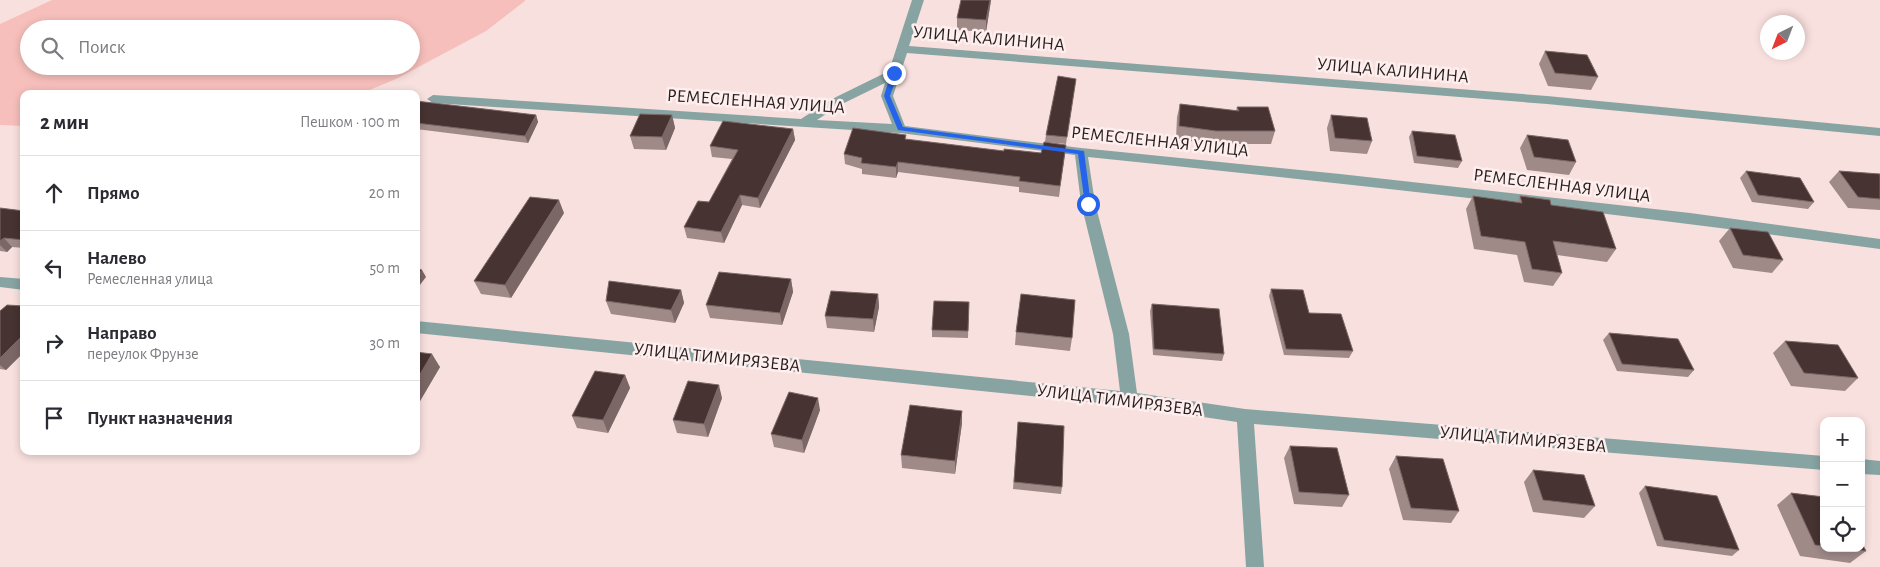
<!DOCTYPE html>
<html lang="ru">
<meta charset="utf-8">
<style>
body{margin:0;font-family:"Alegreya Sans",sans-serif;background:#f7f7f7;color:#2b2b33}
.controls{position:absolute;right:15px;bottom:15px;display:grid;overflow:hidden;border-radius:10px;box-shadow:0 2px 8px #0003}
.controls button{width:45px;height:45px;display:grid;place-items:center;padding:0;border:0;border-bottom:1px solid #e1e1e2;background:#fff;color:#2b2b33;font:25px sans-serif}
.compass{position:absolute;left:1760px;top:15px;width:45px;height:45px;border-radius:50%;background:#fff;box-shadow:0 2px 8px #0003;rotate:222deg}
.stop{position:absolute;width:15px;height:15px;margin:-11px;border:4px solid #2563eb;border-radius:50%;background:#fff}
.stop.end{background:#2563eb;border-color:#fff;box-shadow:0 1px 5px #0008}
.list{margin:0;padding:0;list-style:none}
h2{display:flex;justify-content:space-between;align-items:center;height:65px;margin:0;padding:0 20px;font-size:21px}
h2 small{font-size:16px;font-weight:400;color:#7c7c81}
.list li{display:grid;grid-template-columns:32px 1fr auto;gap:15px;align-items:center;box-sizing:border-box;height:75px;padding:0 20px;border-top:1px solid #e1e1e2}
.list b{display:block;font-size:19px;white-space:nowrap}
.list p{margin:0;font-size:16px;white-space:nowrap;color:#7c7c81}
.list em{font-size:16px;font-style:normal;color:#7c7c81}
.icon{flex:none;width:28px;height:28px;fill:none;stroke:currentColor;stroke-width:2;stroke-linecap:round;stroke-linejoin:round}
.map{position:relative;flex:none;width:1880px;height:567px;overflow:hidden}
.search{position:absolute;background:#fff;box-shadow:0 2px 8px #0003;left:20px;top:20px;width:400px;height:55px;display:flex;align-items:center;gap:12px;box-sizing:border-box;padding:0 18px;border-radius:28px;color:#7c7c81;font-size:19px}
.panel{position:absolute;background:#fff;box-shadow:0 2px 8px #0003;left:20px;top:90px;width:400px;height:365px;border-radius:10px}
.map>svg:first-child{display:block}
.green{fill:#f7bfbb;fill-rule:evenodd}
.lines{fill:none;stroke-linecap:round;stroke-linejoin:round}
.minor{fill:#87a4a2;fill-rule:evenodd}
.wall{fill:#9f8a88}
.shaded-wall{fill:#7b6766}
.building{fill:#463332;stroke:#7b6766}
.route{fill:#2563eb}
.labels{text-anchor:middle;stroke-width:5;stroke-linejoin:round;paint-order:stroke}
.street-label{font-size:18px;fill:#271e1e;stroke:#feefee}
</style>
<div class="map">
<svg width="1880" height="567" viewBox="0 0 1880 567">
<rect width="100%" height="100%" fill="#f8e0de"/>
<!-- green -->
<path class="green" d="M52,0H525V1L486,31L396,79L360,94H24V126L0,125V24ZM29,29H411V66H29Z"/>
<g class="lines">
<!-- minor -->
<g class="minor">
<path d="M912,0H924L909,46L1547,96L1880,128V136L1547,104L907,53L893,96L905,126L1081,148L1340,174L1690,213L1880,239V249C1617,213 1353,184 1088,157L1095,203L1129,334L1137,393L1245,409L1824,456V470L1254,424L1264,567H1246L1237,422L1129,406L416,333V321L1120,391L1113,334L1081,203L1075,155L900,133L433,103L427,99L433,95L801,119L830,100L889,71ZM885,83L881,96L892,124L817,120L838,106Z"/>
<polygon points="0,277 24,279 24,290 0,287"/>
<polygon points="1861,459 1880,461 1880,475 1861,474"/>
</g>
</g>
<!-- wall -->
<g class="wall">
<polygon points="991,0 986,32 957,30 957,18"/>
<polygon points="1545,51 1598,77 1591,90 1548,86 1539,64"/>
<polygon points="1076,79 1066,144 1045,142 1046,135"/>
<polygon points="416,101 536,115 538,122 528,143 416,129"/>
<polygon points="1180,104 1236,111 1237,107 1275,131 1271,144 1212,144 1176,139 1177,117"/>
<polygon points="672,115 675,128 666,150 634,149 630,136"/>
<polygon points="1331,115 1372,141 1367,154 1330,151 1327,128"/>
<polygon points="793,129 795,140 760,208 742,205 724,243 687,238 684,227 709,202 732,159 712,157 710,146"/>
<polygon points="1412,131 1462,161 1458,168 1414,163 1409,137"/>
<polygon points="1527,135 1576,162 1569,175 1527,170 1520,148"/>
<polygon points="906,140 1004,151 1041,153 1066,145 1059,197 1019,192 1019,187 898,172 896,178 862,174 862,169 845,164 844,154"/>
<polygon points="1746,171 1814,202 1808,209 1752,202 1740,178"/>
<polygon points="1839,171 1880,174 1880,210 1848,208 1829,182"/>
<polygon points="1473,196 1517,202 1520,196 1551,205 1616,249 1607,262 1557,255 1562,273 1553,286 1524,282 1517,255 1474,249 1466,209"/>
<polygon points="0,208 24,211 24,248 12,247 7,252 0,251"/>
<polygon points="564,213 511,298 481,294 474,281"/>
<polygon points="1730,228 1783,260 1772,273 1733,268 1719,241"/>
<polygon points="791,279 793,292 782,325 710,318 706,305"/>
<polygon points="1271,289 1309,313 1353,351 1349,358 1284,355 1269,296"/>
<polygon points="681,290 684,303 675,323 611,314 606,301"/>
<polygon points="878,294 879,307 874,332 827,328 825,316"/>
<polygon points="969,302 968,338 932,337 932,330"/>
<polygon points="1152,304 1224,354 1222,361 1153,355 1150,311"/>
<polygon points="24,306 24,352 6,370 0,369 0,311"/>
<polygon points="1016,332 1072,338 1070,351 1015,345"/>
<polygon points="1609,333 1694,370 1688,377 1617,371 1603,340"/>
<polygon points="1785,341 1858,378 1845,391 1791,386 1773,353"/>
<polygon points="416,352 440,367 420,401 416,400"/>
<polygon points="625,375 630,388 608,433 577,428 572,416"/>
<polygon points="722,398 708,437 677,433 673,420"/>
<polygon points="820,410 804,453 774,447 771,434"/>
<polygon points="962,411 962,423 955,474 902,468 901,455"/>
<polygon points="1018,422 1062,487 1061,494 1013,489"/>
<polygon points="1290,446 1349,495 1342,507 1294,504 1284,458"/>
<polygon points="1396,456 1459,511 1451,523 1403,520 1389,469"/>
<polygon points="1533,470 1595,506 1584,518 1533,512 1524,482"/>
<polygon points="1645,486 1739,550 1732,556 1657,546 1639,493"/>
<polygon points="1791,493 1824,497 1824,548 1861,548 1866,551 1850,563 1800,556 1777,505"/>
</g>
<!-- shaded-wall -->
<g class="shaded-wall">
<polygon points="990,0 991,0 986,32 986,20"/>
<polygon points="536,115 538,122 528,143 525,136"/>
<polygon points="672,115 675,128 666,150 662,137"/>
<polygon points="793,129 795,140 760,208 758,198"/>
<polygon points="898,162 898,172 896,178 896,167"/>
<polygon points="740,195 742,205 724,243 721,232"/>
<polygon points="559,200 564,213 511,298 505,285"/>
<polygon points="4,238 12,247 7,252 0,245 0,241"/>
<polygon points="422,270 426,277 416,290 416,278"/>
<polygon points="791,279 793,292 782,325 780,313"/>
<polygon points="681,290 684,303 675,323 671,310"/>
<polygon points="878,294 879,307 874,332 873,319"/>
<polygon points="20,338 24,341 24,352 6,370 0,365 0,358"/>
<polygon points="432,354 440,367 420,401 416,395 416,381"/>
<polygon points="625,375 630,388 608,433 603,420"/>
<polygon points="719,385 722,398 708,437 704,424"/>
<polygon points="818,398 820,410 804,453 802,440"/>
<polygon points="962,411 962,423 955,474 955,461"/>
</g>
<!-- building -->
<g class="building">
<polygon points="961,0 990,0 986,20 957,18"/>
<polygon points="1545,51 1587,55 1598,77 1555,73"/>
<polygon points="1058,76 1076,79 1067,137 1046,135"/>
<polygon points="416,101 536,115 525,136 416,123"/>
<polygon points="1180,104 1239,111 1237,107 1268,107 1275,131 1216,131 1179,126"/>
<polygon points="640,114 672,115 662,137 630,136"/>
<polygon points="1331,115 1367,118 1372,141 1335,138"/>
<polygon points="723,121 793,129 758,198 740,195 721,232 684,227 698,201 709,202 738,150 710,146"/>
<polygon points="853,128 906,135 905,139 1004,151 1004,149 1041,153 1044,142 1066,145 1060,186 1019,181 1020,177 898,162 896,167 861,163 862,158 844,154"/>
<polygon points="1412,131 1455,135 1462,161 1417,156"/>
<polygon points="1527,135 1568,140 1576,162 1534,157"/>
<polygon points="1746,171 1800,178 1814,202 1758,195"/>
<polygon points="1839,171 1880,174 1880,199 1858,197"/>
<polygon points="1473,196 1522,203 1520,196 1550,200 1551,205 1603,212 1616,249 1553,241 1562,273 1532,269 1525,242 1481,236"/>
<polygon points="530,197 559,200 505,285 474,281"/>
<polygon points="0,208 24,211 24,240 4,238 0,241"/>
<polygon points="1730,228 1768,232 1783,260 1743,255"/>
<polygon points="416,269 422,270 416,278"/>
<polygon points="719,272 791,279 780,313 706,305"/>
<polygon points="609,281 681,290 671,310 606,301"/>
<polygon points="1271,289 1303,290 1309,313 1341,314 1353,351 1286,349"/>
<polygon points="831,291 878,294 873,319 825,316"/>
<polygon points="1021,294 1075,300 1072,338 1016,332"/>
<polygon points="934,301 969,302 968,331 932,330"/>
<polygon points="1152,304 1219,309 1224,354 1154,349"/>
<polygon points="7,305 24,306 24,338 20,338 0,358 0,311"/>
<polygon points="1609,333 1678,339 1694,370 1622,364"/>
<polygon points="1785,341 1838,345 1858,378 1804,373"/>
<polygon points="416,352 432,354 416,381"/>
<polygon points="595,371 625,375 603,420 572,416"/>
<polygon points="688,381 719,385 704,424 673,420"/>
<polygon points="789,392 818,398 802,440 771,434"/>
<polygon points="910,405 962,411 955,461 901,455"/>
<polygon points="1018,422 1064,426 1062,487 1014,482"/>
<polygon points="1290,446 1337,448 1349,495 1299,492"/>
<polygon points="1396,456 1443,459 1459,511 1411,508"/>
<polygon points="1533,470 1584,475 1595,506 1543,500"/>
<polygon points="1645,486 1717,496 1739,550 1664,540"/>
<polygon points="1791,493 1824,497 1824,546 1815,545"/>
<polygon points="1861,542 1866,551 1843,548 1861,548"/>
</g>
<!-- route -->
<polygon class="route" points="894,71 898,73 890,96 903,127 1084,151 1091,205 1085,204 1078,154 898,130 884,96 891,73"/>
<g class="labels">
<!-- street labels -->
<g class="street-label">
<text transform="translate(989 38) rotate(5)" y="6">УЛИЦА КАЛИНИНА</text>
<text transform="translate(1393 70) rotate(5)" y="6">УЛИЦА КАЛИНИНА</text>
<text transform="translate(756 101) rotate(4)" y="6">РЕМЕСЛЕННАЯ УЛИЦА</text>
<text transform="translate(1160 141) rotate(6)" y="6">РЕМЕСЛЕННАЯ УЛИЦА</text>
<text transform="translate(1562 185) rotate(7)" y="6">РЕМЕСЛЕННАЯ УЛИЦА</text>
<text transform="translate(717 357) rotate(6)" y="6">УЛИЦА ТИМИРЯЗЕВА</text>
<text transform="translate(1120 400) rotate(7)" y="6">УЛИЦА ТИМИРЯЗЕВА</text>
<text transform="translate(1523 439) rotate(5)" y="6">УЛИЦА ТИМИРЯЗЕВА</text>
</g>
</g>
</svg>
<div class="controls">
<button>+</button>
<button>−</button>
<button><svg class="icon" aria-label="locate" viewBox="0 0 24 24"><circle cx="12" cy="12" r="6"/><path d="M12 2v4M12 18v4M2 12h4M18 12h4"/></svg></button>
</div>
<svg class="compass" viewBox="-18 -18 36 36"><path d="M0-13l5 13h-10z" fill="#e53935"/><path d="M0 13l5-13h-10z" fill="#7c7c81"/></svg>
<div class="stop" style="left:1088px;top:204px"></div>
<div class="stop end" style="left:894px;top:73px"></div>
<div class="search"><svg class="icon" aria-label="search" viewBox="0 0 24 24"><circle cx="10" cy="10" r="6"/><path d="M15 15l6 6"/></svg>Поиск</div>
<section class="panel">
<h2>2 мин<small>Пешком · 100 m</small></h2>
<ul class="list">
<li><svg class="icon" aria-label="ahead" viewBox="0 0 24 24"><path d="M12 20V5M6 11l6-6 6 6"/></svg><div><b>Прямо</b></div><em>20 m</em></li>
<li><svg class="icon" aria-label="left" viewBox="0 0 24 24"><path d="M17 20v-9H6M10 6l-5 5 5 5"/></svg><div><b>Налево</b><p>Ремесленная улица</p></div><em>50 m</em></li>
<li><svg class="icon" aria-label="right" viewBox="0 0 24 24"><path d="M7 20v-9h11M14 6l5 5-5 5"/></svg><div><b>Направо</b><p>переулок Фрунзе</p></div><em>30 m</em></li>
<li><svg class="icon" aria-label="arrive" viewBox="0 0 24 24"><path d="M6 21V4h12l-3 4 3 4H6"/></svg><div><b>Пункт назначения</b></div></li>
</ul>
</section>
</div>
